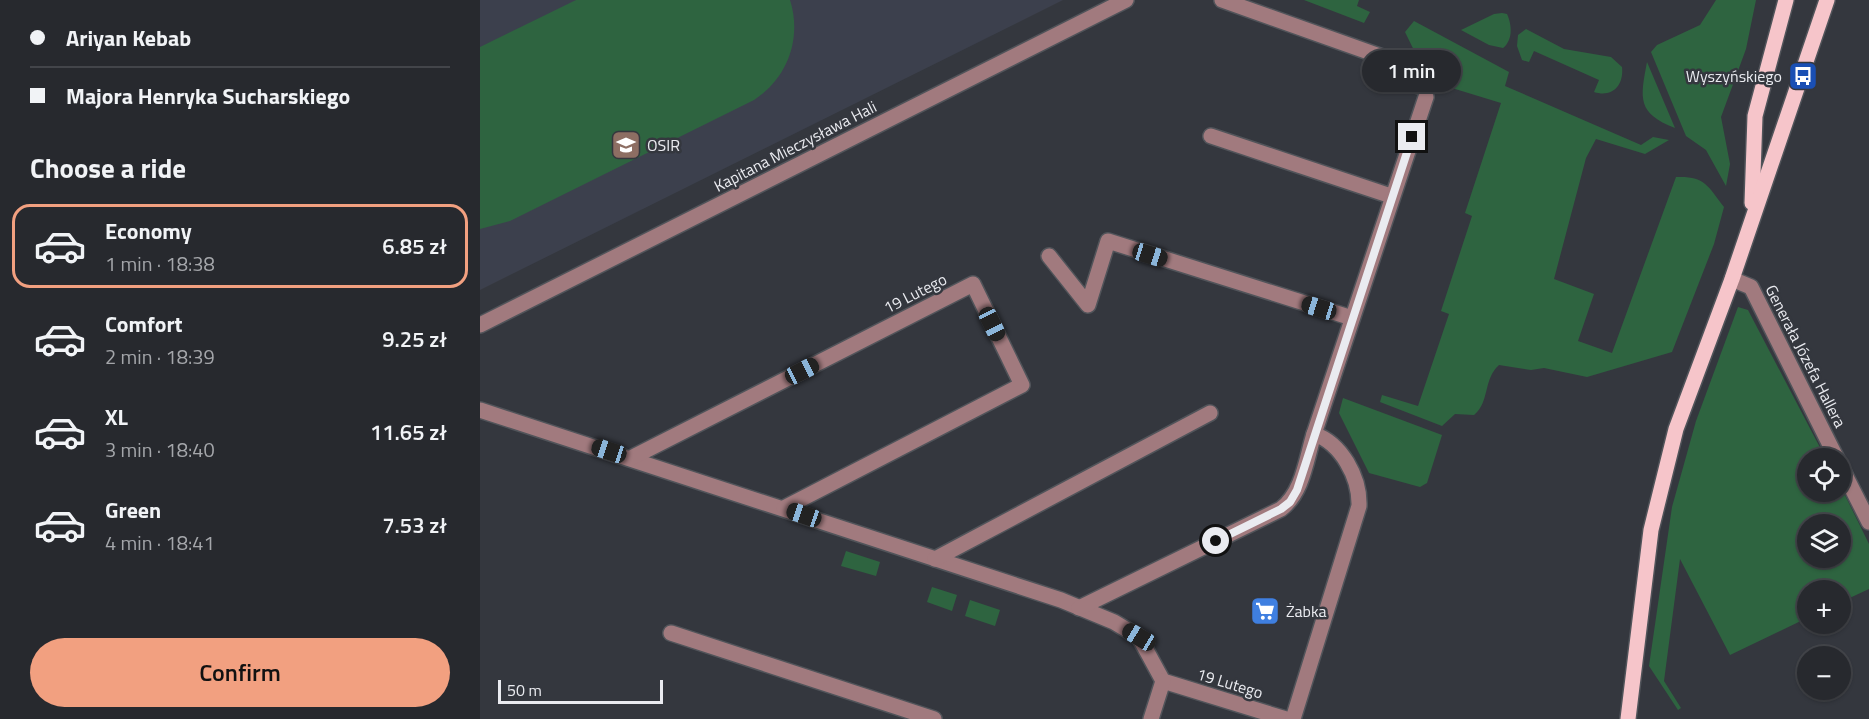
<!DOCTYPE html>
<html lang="en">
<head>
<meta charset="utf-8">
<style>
	:root { --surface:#27292e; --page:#33353a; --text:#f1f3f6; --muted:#a4a6aa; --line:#43454a; --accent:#f2a080 }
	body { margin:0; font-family:"Titillium Web",sans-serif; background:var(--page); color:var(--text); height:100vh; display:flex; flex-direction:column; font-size:22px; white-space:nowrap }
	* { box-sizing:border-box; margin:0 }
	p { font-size:20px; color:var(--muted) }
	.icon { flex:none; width:33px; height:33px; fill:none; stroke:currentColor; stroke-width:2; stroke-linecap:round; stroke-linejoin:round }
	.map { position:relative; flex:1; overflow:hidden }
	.drawer { display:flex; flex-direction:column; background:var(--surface); width:480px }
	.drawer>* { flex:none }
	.guide { display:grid; align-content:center; height:132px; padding:0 30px; background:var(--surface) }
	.tools { position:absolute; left:1317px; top:448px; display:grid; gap:12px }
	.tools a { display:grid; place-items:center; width:54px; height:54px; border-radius:50%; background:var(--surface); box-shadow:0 2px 4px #0004,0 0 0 2px var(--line); font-size:30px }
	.scale { position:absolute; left:18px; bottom:15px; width:165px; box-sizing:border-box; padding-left:6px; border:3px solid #eaebf0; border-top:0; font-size:16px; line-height:21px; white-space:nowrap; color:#eaebf0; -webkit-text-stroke:4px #34373e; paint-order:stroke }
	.end { position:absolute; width:27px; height:27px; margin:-14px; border:8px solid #eaebf0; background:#111; box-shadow:0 0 0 3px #111 }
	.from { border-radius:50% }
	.bubble { position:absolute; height:42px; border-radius:21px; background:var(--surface); box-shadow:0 2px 4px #0004,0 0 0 2px var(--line); font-size:20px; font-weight:600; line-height:42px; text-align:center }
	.car { position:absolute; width:18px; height:36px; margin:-18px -9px; border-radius:8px; box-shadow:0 0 4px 2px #0007; background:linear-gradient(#222 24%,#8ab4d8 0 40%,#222 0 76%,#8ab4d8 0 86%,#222 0) }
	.guide b { display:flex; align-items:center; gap:21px; height:57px; font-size:22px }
	.guide b+b { border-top:2px solid var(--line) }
	.guide i { width:15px; height:15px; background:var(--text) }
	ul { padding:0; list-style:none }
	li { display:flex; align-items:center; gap:18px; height:84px; margin:0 12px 9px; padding:0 18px; border:3px solid transparent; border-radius:18px }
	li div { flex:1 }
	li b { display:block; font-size:22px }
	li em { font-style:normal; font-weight:600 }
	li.on { border-color:var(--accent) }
	li>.icon { width:54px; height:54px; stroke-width:1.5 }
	h2 { padding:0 30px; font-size:27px; line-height:72px }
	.primary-button { display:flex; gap:12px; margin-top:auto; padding:12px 30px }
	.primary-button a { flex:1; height:69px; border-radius:36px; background:var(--accent); color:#111; font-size:24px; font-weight:600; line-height:69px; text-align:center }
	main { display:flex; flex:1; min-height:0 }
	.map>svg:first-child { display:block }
	.built { fill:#3c404d }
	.green { fill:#2e6440; fill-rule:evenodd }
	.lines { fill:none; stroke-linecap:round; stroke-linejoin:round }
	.minor-casing { stroke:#51545a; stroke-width:18 }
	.major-casing { stroke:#51545a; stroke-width:18 }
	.minor { stroke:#a17a7e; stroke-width:15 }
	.major { stroke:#f6c5ca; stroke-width:15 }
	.route { stroke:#eaebf0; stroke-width:8 }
	.labels { text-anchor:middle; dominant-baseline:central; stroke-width:5; stroke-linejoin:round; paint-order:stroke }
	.poi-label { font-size:16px; fill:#eaebf0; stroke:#34373e; text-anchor:start }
	.street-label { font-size:16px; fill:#eaebf0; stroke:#34373e }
</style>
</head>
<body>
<main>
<section class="drawer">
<div class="guide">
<b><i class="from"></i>Ariyan Kebab</b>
<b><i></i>Majora Henryka Sucharskiego</b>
</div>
<h2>Choose a ride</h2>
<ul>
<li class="on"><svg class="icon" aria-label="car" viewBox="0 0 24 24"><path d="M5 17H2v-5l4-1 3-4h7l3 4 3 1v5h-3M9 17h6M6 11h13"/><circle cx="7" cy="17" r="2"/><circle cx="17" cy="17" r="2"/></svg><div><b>Economy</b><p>1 min · 18:38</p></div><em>6.85 zł</em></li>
<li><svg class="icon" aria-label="car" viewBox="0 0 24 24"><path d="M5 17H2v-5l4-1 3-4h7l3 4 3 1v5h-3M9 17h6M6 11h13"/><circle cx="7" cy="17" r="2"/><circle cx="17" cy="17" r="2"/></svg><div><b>Comfort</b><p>2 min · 18:39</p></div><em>9.25 zł</em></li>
<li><svg class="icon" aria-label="car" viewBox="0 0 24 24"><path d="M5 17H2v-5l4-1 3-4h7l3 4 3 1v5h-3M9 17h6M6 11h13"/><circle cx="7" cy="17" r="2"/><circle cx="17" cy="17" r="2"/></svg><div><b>XL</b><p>3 min · 18:40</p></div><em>11.65 zł</em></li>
<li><svg class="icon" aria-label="car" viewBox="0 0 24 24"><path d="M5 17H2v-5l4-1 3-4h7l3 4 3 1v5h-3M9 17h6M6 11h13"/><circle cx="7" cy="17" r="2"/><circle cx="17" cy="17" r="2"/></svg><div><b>Green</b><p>4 min · 18:41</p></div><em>7.53 zł</em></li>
</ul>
<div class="primary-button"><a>Confirm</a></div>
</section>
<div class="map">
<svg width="1389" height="719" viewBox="0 0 1389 719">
	<rect width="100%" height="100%" fill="#34373e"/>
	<polygon class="built" points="0,0 583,0 0,290"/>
	<g class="green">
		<path d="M96,0H310C322,38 308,78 274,100L30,221L0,229V47Z"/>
		<polygon points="824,0 879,0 877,6 890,12 884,23"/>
		<polygon points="1236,0 1276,0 1266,49 1241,117 1250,164 1246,186 1226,150 1206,136 1171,52 1177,45 1220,25"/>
		<path d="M1022,13L1027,14C1032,25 1033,40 1023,48L1009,45L981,30L1014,14Z"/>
		<path d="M934,21L1029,72L1025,86L1161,145L1173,137L1189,140L1165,154L1116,139L1106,158L1074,279L1114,294L1098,341L1132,353L1196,177C1225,176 1227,185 1244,207L1234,244L1192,352L1107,377L1064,368L1051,370L1019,365C1003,379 1010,402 994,415L975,414L962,426L900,402L902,395L938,406L969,314L961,311L992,216L985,213L1021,103L949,81L925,32Z"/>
		<path d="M1046,29L1084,49L1131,57L1142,67C1144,85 1133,98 1114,92L1119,80L1054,51L1049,62L1042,60L1037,46L1038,35Z"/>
		<path d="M1167,62L1195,128C1157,113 1160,99 1167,62Z"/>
		<path d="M1258,307L1268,310L1346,459H1328V492H1360L1361,487L1389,544V589L1361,602L1360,591H1328L1327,618L1250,655L1200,559L1184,681L1201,708L1198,710L1169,666L1192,507L1216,421ZM1328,525H1360V558H1328Z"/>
		<polygon points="863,398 962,435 947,483 940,487 889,473 859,413"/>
		<polygon points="366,551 400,562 396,576 361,566"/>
		<polygon points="452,587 477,595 472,611 447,602"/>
		<polygon points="490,600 520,610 515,626 485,616"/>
	</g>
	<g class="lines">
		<g class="minor-casing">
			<g id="minor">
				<polyline points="742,0 925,65 939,86"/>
				<polyline points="731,136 911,196"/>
				<polyline points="569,256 608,305 628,241 872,318"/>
				<polyline points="1252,279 1271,287 1357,459"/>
				<polyline points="0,325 646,0"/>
				<polyline points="0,410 581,600 634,622 659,637 683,681 806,719"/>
				<polyline points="151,458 493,284 542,385 304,508"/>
				<polyline points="1360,465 1389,522"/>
				<polyline points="455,559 730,413"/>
				<path d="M599,608L801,509C823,492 826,460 834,434"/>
				<polyline points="191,633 454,719"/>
				<polyline points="671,719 683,681"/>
				<path d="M813,719L879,506C880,477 861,443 834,434L946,97"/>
			</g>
		</g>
		<g class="major-casing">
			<g id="major">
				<polyline points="1272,203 1275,116 1306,0"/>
				<polyline points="1148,719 1171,530 1196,429 1252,279 1347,0"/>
			</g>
		</g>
		<use href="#minor" class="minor"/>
		<use href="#major" class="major"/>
	</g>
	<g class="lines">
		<polyline class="route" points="736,541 801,509 810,502 817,490 932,137"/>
	</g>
	<defs>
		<g id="bus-square" transform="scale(1.5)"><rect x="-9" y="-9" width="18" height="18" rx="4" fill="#1a4fb4" stroke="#34373e"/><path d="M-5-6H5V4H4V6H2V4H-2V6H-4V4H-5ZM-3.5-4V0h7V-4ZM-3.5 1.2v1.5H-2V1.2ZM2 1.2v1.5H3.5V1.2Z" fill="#fff"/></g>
		<g id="school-square" transform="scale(1.5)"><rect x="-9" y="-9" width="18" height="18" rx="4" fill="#8d6e63" stroke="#34373e"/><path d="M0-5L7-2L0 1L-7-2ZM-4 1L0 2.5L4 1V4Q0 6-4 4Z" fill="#fff"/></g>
		<g id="supermarket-square" transform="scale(1.5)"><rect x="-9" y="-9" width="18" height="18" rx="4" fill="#3f7fe0" stroke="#34373e"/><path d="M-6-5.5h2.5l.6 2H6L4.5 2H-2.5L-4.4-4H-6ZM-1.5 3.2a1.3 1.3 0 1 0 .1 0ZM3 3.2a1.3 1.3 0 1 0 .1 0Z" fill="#fff"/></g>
	</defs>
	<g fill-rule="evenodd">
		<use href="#bus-square" x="1323" y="76"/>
		<use href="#school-square" x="146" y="145"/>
		<use href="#supermarket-square" x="785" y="611"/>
	</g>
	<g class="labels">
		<g class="poi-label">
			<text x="1302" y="76" text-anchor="end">Wyszyńskiego</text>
			<text x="167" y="145">OSIR</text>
			<text x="806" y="611">Żabka</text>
		</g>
		<g class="street-label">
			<text transform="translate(315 146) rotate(-27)">Kapitana Mieczysława Hali</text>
			<text transform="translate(435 293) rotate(-27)">19 Lutego</text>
			<text transform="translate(1326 356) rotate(63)">Generała Józefa Hallera</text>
			<text transform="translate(750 683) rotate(17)">19 Lutego</text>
		</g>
	</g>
</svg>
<div class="tools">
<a><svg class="icon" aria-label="locate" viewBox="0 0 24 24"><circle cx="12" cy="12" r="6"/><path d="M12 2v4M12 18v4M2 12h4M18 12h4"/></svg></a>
<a><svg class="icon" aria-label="layers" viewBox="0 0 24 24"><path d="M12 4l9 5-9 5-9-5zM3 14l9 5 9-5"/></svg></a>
<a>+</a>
<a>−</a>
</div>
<div class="scale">50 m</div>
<i class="end from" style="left:736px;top:541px"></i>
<i class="end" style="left:932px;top:137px"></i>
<div class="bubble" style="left:882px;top:50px;width:99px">1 min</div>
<i class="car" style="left:670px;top:255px;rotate:107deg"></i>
<i class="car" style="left:839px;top:308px;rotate:287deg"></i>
<i class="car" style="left:512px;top:324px;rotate:154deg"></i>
<i class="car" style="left:322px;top:371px;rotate:63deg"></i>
<i class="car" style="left:129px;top:451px;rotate:288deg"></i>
<i class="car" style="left:324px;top:515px;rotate:289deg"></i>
<i class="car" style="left:659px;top:637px;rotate:301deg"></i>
</div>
</main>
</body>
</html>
